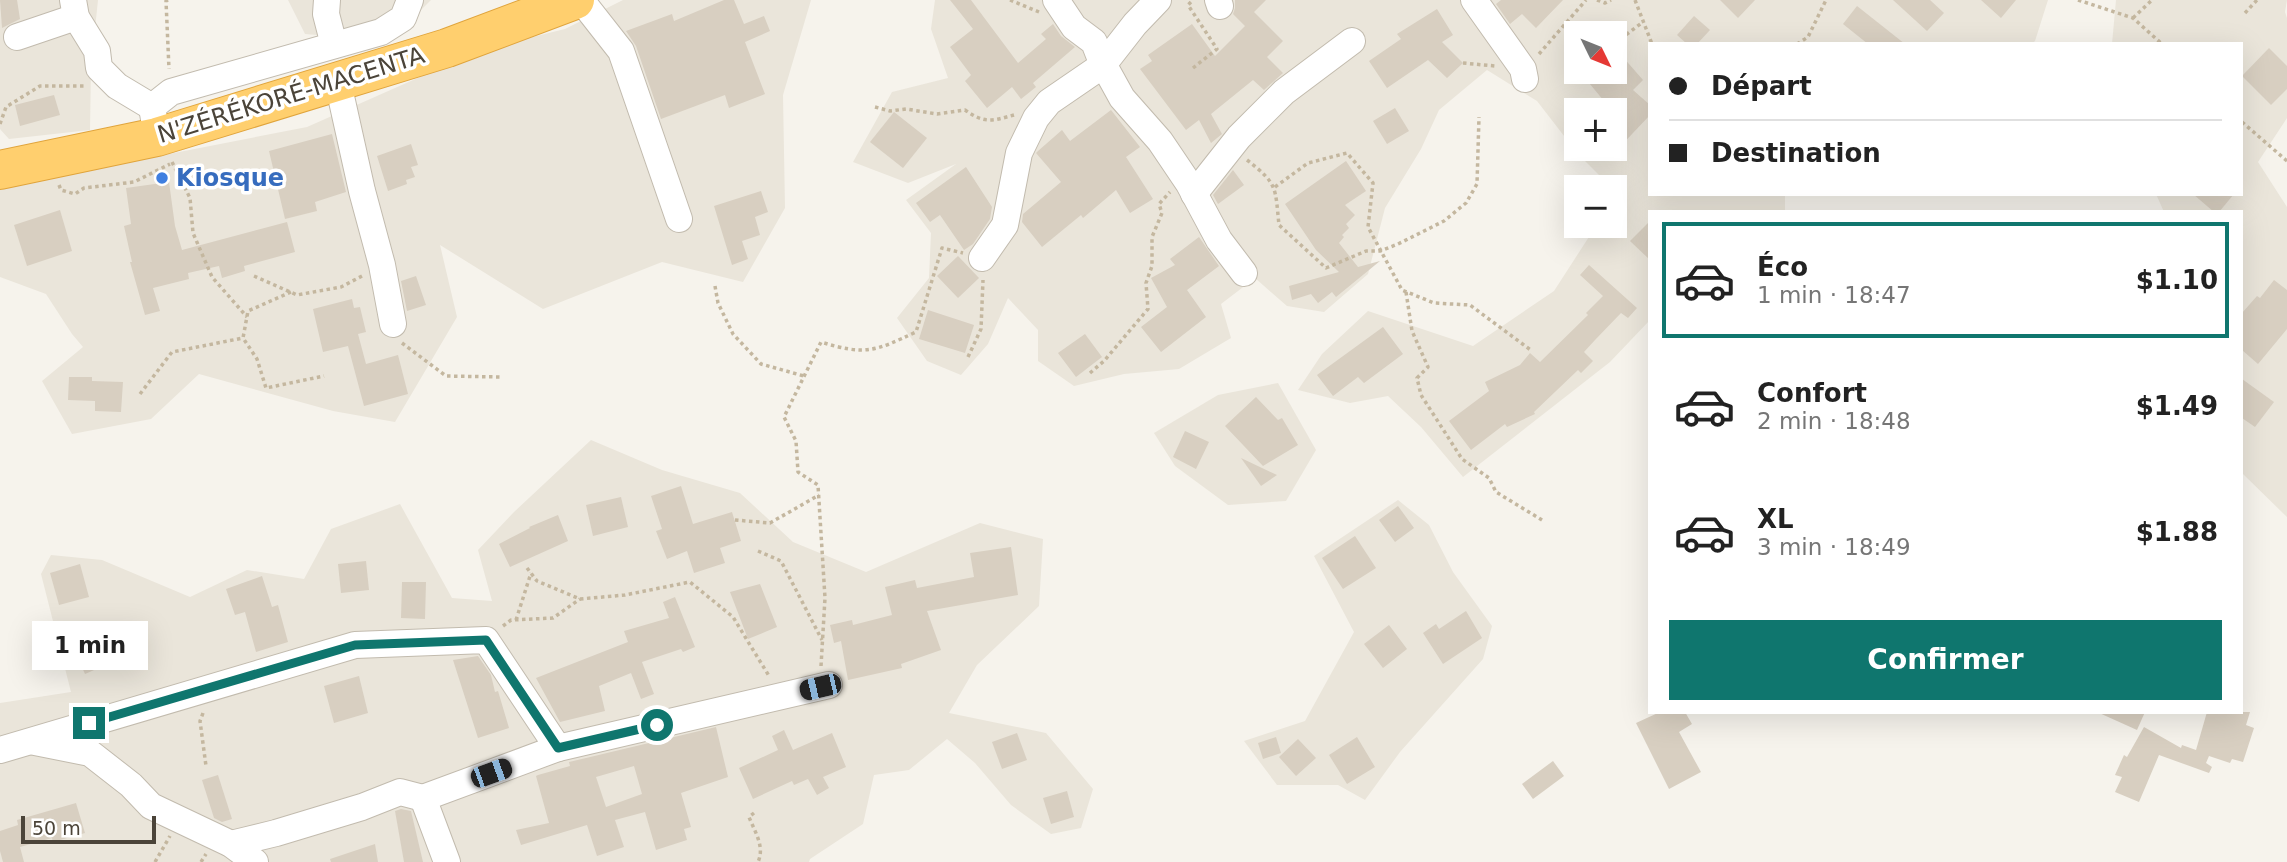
<!DOCTYPE html>
<html lang="fr">
<head>
<meta charset="utf-8">
<style>
	:root { --surface:#fff; --page:#f2f2f2; --text:#222; --muted:#767676; --line:#e0e0e0; --accent:#0f766e }
	body { margin:0; font-family:"DejaVu Sans",sans-serif; background:var(--page); color:var(--text); height:100vh; display:flex; flex-direction:column; font-size:26px; white-space:nowrap }
	* { box-sizing:border-box; margin:0 }
	p { font-size:23px; color:var(--muted) }
	.icon { flex:none; width:38px; height:38px; fill:none; stroke:currentColor; stroke-width:2; stroke-linecap:round; stroke-linejoin:round }
	.map { position:relative; flex:1; overflow:hidden }
	.side { position:absolute; left:1648px; top:210px; width:595px; height:504px; display:flex; flex-direction:column; background:var(--surface); border-radius:0px; box-shadow:0 7px 28px #0002 }
	.side>* { flex:none }
	.top-card { position:absolute; left:1648px; top:42px; width:595px; height:154px; border-radius:0px; box-shadow:0 7px 28px #0002; display:grid; align-content:center; height:154px; padding:0 21px; background:var(--surface) }
	.needle { width:46px; rotate:133deg }
	.buttons { position:absolute; left:1564px; top:21px; display:grid; gap:14px }
	.buttons a { display:grid; place-items:center; width:63px; height:63px; border-radius:0px; background:var(--surface); box-shadow:0 7px 28px #0002; font-size:35px }
	.scale { position:absolute; left:21px; bottom:18px; width:135px; box-sizing:border-box; padding-left:7px; border:4px solid #4b4439; border-top:0; font-size:19px; line-height:24px; white-space:nowrap; color:#4b4439; -webkit-text-stroke:5px #fff; paint-order:stroke }
	.end { position:absolute; width:32px; height:32px; margin:-16px; border:9px solid #0f766e; background:#fff; box-shadow:0 0 0 4px #fff }
	.from { border-radius:50% }
	.bubble { position:absolute; height:49px; border-radius:0px; background:var(--surface); box-shadow:0 7px 28px #0002; font-size:23px; font-weight:700; line-height:49px; text-align:center }
	.car { position:absolute; width:21px; height:42px; margin:-21px -10px; border-radius:9px; box-shadow:0 0 5px 2px #0007; background:linear-gradient(#222 24%,#8ab4d8 0 40%,#222 0 76%,#8ab4d8 0 86%,#222 0) }
	.top-card b { display:flex; align-items:center; gap:24px; height:66px; font-size:26px }
	.top-card b+b { border-top:2px solid var(--line) }
	.top-card i { width:18px; height:18px; background:var(--text) }
	ul { padding:12px 0 0; list-style:none }
	li { display:flex; align-items:center; gap:21px; height:116px; margin:0 14px 10px; padding:0 7px; border:4px solid transparent; border-radius:0px }
	li div { flex:1 }
	li b { display:block; font-size:26px }
	li em { font-style:normal; font-weight:700 }
	li.selected { border-color:var(--accent) }
	li>.icon { width:63px; height:63px; stroke-width:1.5 }
	.primary-button { display:flex; gap:14px; margin-top:auto; padding:14px 21px }
	.primary-button a { flex:1; height:80px; border-radius:0px; background:var(--accent); color:#fff; font-size:28px; font-weight:700; line-height:80px; text-align:center }
	.map>svg:first-child { display:block }
	.residential { fill:#eae5da; fill-rule:evenodd }
	.building { fill:#d8cfc1; fill-rule:evenodd }
	.lines { fill:none; stroke-linecap:round; stroke-linejoin:round }
	.minor-casing { stroke:#c2bbae; stroke-width:28 }
	.highway-casing { stroke:#e0a43c; stroke-width:40 }
	.path { stroke:#c4b79f; stroke-width:3.5; stroke-dasharray:3.5 3.5; stroke-linecap:butt }
	.minor { stroke:#fff; stroke-width:26 }
	.highway { stroke:#ffcf6e; stroke-width:38 }
	.route { stroke:#0f766e; stroke-width:9 }
	.shop-dot { fill:#3f7fe0; stroke:#fff; stroke-width:2.5 }
	.labels { text-anchor:middle; dominant-baseline:central; stroke-width:7; stroke-linejoin:round; paint-order:stroke }
	.street-label { font-size:24px; fill:#4b4439; stroke:#fff }
	.shop-label { font-size:24px; font-weight:bold; fill:#366cbe; stroke:#fff; text-anchor:start }
</style>
</head>
<body>
<div class="map">
<svg width="2287" height="862" viewBox="0 0 2287 862">
	<rect width="100%" height="100%" fill="#f6f3ec"/>
	<g class="residential">
		<polygon points="0,0 98,0 91,67 90,130 9,139 0,129"/>
		<polygon points="288,0 431,0 390,41 305,34"/>
		<polygon points="623,0 811,0 783,95 785,208 743,282 662,262 543,309 440,245 457,317 395,422 333,411 199,374 151,419 72,434 42,381 83,347 72,334 46,294 0,277 0,187 307,127 483,49 565,29"/>
		<path d="M935,0H2048L2035,41L2031,44H1650V194H1785V212H1650V320L1610,362L1463,477L1421,427L1388,396L1350,403L1298,390L1322,354L1368,311L1473,346L1554,291L1596,226H1615V187H1611L1578,154L1537,101L1487,70L1439,110L1421,149L1385,208L1368,274L1324,312L1287,306L1255,278L1221,304L1231,338L1179,369L1124,374L1074,386L1038,361V330L1008,298L988,344L961,375L927,361L897,318L929,278L931,233L906,200L956,164L908,183L853,162L892,92L948,78L931,29ZM1577,33H1615V72H1577ZM1577,110H1615V149H1577Z"/>
		<polygon points="2116,0 2287,0 2285,12 2287,18 2287,118 2258,162 2287,207 2287,517 2242,473 2242,212 2164,212 2156,194 2242,194 2242,44 2112,44"/>
		<polygon points="1278,383 1316,450 1286,501 1228,505 1175,466 1154,433 1218,395"/>
		<polygon points="591,440 662,470 740,493 793,542 866,572 980,523 1043,539 1039,606 977,665 949,713 1046,733 1093,789 1081,828 1051,834 1011,805 975,763 947,739 909,770 874,775 863,824 810,859 809,862 0,862 0,703 71,692 41,574 51,555 102,560 190,597 247,570 304,579 331,529 400,504 452,598 492,601 478,550 514,512"/>
		<polygon points="1398,500 1429,525 1453,572 1492,626 1483,659 1400,752 1365,800 1338,785 1277,785 1244,741 1305,721 1354,632 1314,556"/>
	</g>
	<g class="building">
		<polygon points="0,0 17,0 20,19 2,28"/>
		<polygon points="724,0 734,0 744,24 764,16 770,31 745,42 765,94 729,108 725,95 661,119 636,46 626,31 672,14 674,21"/>
		<polygon points="950,0 971,0 1018,63 1046,39 1041,34 1053,24 1061,36 1075,47 1033,83 1036,87 1021,99 1012,87 987,108 965,81 971,75 950,47 973,29"/>
		<polygon points="1235,0 1266,0 1254,12 1283,41 1267,57 1283,73 1264,90 1253,80 1211,114 1222,134 1211,143 1199,120 1186,130 1140,69 1152,61 1148,55 1192,24 1215,56 1245,26 1233,14 1235,8"/>
		<polygon points="1501,0 1563,0 1536,28 1522,14 1510,24 1496,4"/>
		<polygon points="1720,0 1755,0 1738,18"/>
		<polygon points="1893,0 1930,0 1944,13 1927,31"/>
		<polygon points="1981,0 2016,0 2001,18"/>
		<polygon points="1857,6 1905,44 1868,44 1843,24"/>
		<polygon points="1437,9 1453,35 1442,42 1463,63 1447,78 1428,60 1387,88 1369,61 1401,39 1397,34"/>
		<polygon points="1694,16 1710,30 1697,44 1687,44 1677,35"/>
		<polygon points="1615,48 1643,80 1633,90 1650,105 1650,115 1615,152 1615,110 1609,110 1602,103 1604,101 1580,72 1615,72"/>
		<polygon points="2269,48 2287,66 2287,89 2271,105 2242,76"/>
		<polygon points="54,95 60,115 20,126 15,105"/>
		<polygon points="1395,108 1409,131 1387,144 1373,121"/>
		<polygon points="1111,110 1140,147 1126,157 1153,199 1130,213 1116,190 1083,218 1081,215 1042,247 1022,222 1023,214 1061,182 1036,153 1038,151 1062,130 1070,141"/>
		<polygon points="894,112 927,138 903,168 870,142"/>
		<polygon points="332,134 346,192 315,202 317,211 285,219 269,151"/>
		<polygon points="411,144 418,165 411,167 415,177 406,180 407,184 388,191 377,156"/>
		<polygon points="1346,161 1366,191 1345,205 1355,215 1346,224 1349,228 1342,235 1344,237 1339,243 1358,267 1380,261 1336,297 1332,292 1318,303 1311,294 1292,300 1289,286 1339,272 1316,250 1285,204"/>
		<polygon points="966,167 992,207 990,219 973,244 964,250 940,215 930,222 916,203"/>
		<polygon points="1233,170 1244,185 1218,204 1213,195"/>
		<polygon points="169,182 175,226 182,250 287,222 295,252 244,266 245,271 222,278 219,266 188,273 189,279 153,288 160,311 145,315 130,262 132,262 124,226 131,224 126,188"/>
		<polygon points="761,191 768,212 755,217 760,235 742,241 748,259 732,265 714,206"/>
		<polygon points="2193,194 2234,194 2219,212 2214,212"/>
		<polygon points="60,210 72,251 27,266 14,225"/>
		<polygon points="1650,221 1650,260 1630,241"/>
		<polygon points="1199,237 1219,266 1187,290 1206,317 1161,352 1141,327 1167,307 1151,278 1175,265 1170,259"/>
		<polygon points="958,256 979,278 958,298 937,276"/>
		<polygon points="1589,265 1637,308 1628,318 1621,313 1595,340 1584,352 1593,361 1581,373 1578,370 1534,412 1535,414 1507,427 1505,424 1471,450 1449,421 1489,391 1485,382 1520,365 1530,353 1540,362 1588,315 1586,313 1603,296 1580,275"/>
		<polygon points="416,276 426,305 407,311 401,281"/>
		<polygon points="2274,280 2287,290 2287,329 2258,364 2242,350 2242,313 2257,296 2260,298"/>
		<polygon points="352,299 354,308 360,307 366,332 358,334 366,364 398,355 408,394 364,406 348,346 323,352 313,309"/>
		<polygon points="928,310 974,325 965,353 919,339"/>
		<polygon points="1383,327 1403,354 1364,383 1358,377 1333,396 1317,375"/>
		<polygon points="1085,334 1102,357 1076,377 1058,353"/>
		<polygon points="69,377 92,377 92,381 123,382 121,412 95,411 95,401 68,400"/>
		<polygon points="2242,379 2274,402 2255,427 2242,418"/>
		<polygon points="1256,397 1278,420 1282,418 1298,445 1263,466 1225,426"/>
		<polygon points="1185,431 1209,442 1196,469 1173,457"/>
		<polygon points="1241,458 1277,475 1261,486"/>
		<polygon points="681,486 693,524 732,512 741,541 720,548 725,563 694,573 687,551 667,559 656,531 662,529 651,496"/>
		<polygon points="621,497 628,527 593,536 586,505"/>
		<polygon points="1398,506 1414,528 1395,542 1379,520"/>
		<polygon points="558,515 568,541 510,567 499,544 530,528 529,527"/>
		<polygon points="1355,536 1376,568 1343,589 1322,558"/>
		<polygon points="1011,547 1018,595 927,611 941,650 901,664 902,668 848,680 841,641 834,643 830,625 852,620 853,625 892,615 885,587 915,580 917,588 974,577 970,553"/>
		<polygon points="366,561 369,590 341,593 338,564"/>
		<polygon points="80,564 89,597 59,605 50,573"/>
		<polygon points="262,576 272,607 278,605 288,642 256,652 245,612 235,615 226,589"/>
		<polygon points="402,582 426,582 425,619 401,618"/>
		<polygon points="760,584 777,627 748,639 730,592"/>
		<polygon points="675,597 695,647 683,652 681,649 642,662 654,694 641,699 631,673 599,686 605,711 560,722 536,678 628,642 624,631 669,618 663,602"/>
		<polygon points="1466,611 1482,638 1443,664 1423,633 1436,624 1439,629"/>
		<polygon points="122,621 133,651 131,654 85,674 71,643"/>
		<polygon points="1389,625 1407,649 1383,668 1364,644"/>
		<polygon points="478,656 491,675 495,692 498,691 509,728 478,738 453,660"/>
		<polygon points="359,676 368,713 334,723 324,686"/>
		<polygon points="1660,712 1685,712 1692,724 1679,732 1701,772 1669,789 1636,723"/>
		<polygon points="2097,712 2145,712 2137,730"/>
		<polygon points="2207,712 2250,712 2246,725 2254,728 2243,762 2232,759 2230,763 2209,756 2206,763 2212,767 2209,773 2159,755 2139,802 2115,792 2122,777 2115,775 2124,755 2127,757 2144,727 2181,748 2182,745 2196,750"/>
		<path d="M716,727L728,777L681,793L691,827L684,829L687,840L656,850L645,812L615,820L624,847L597,856L587,825L521,845L516,830L549,823L536,776L538,775L570,766L569,762L586,758ZM634,766L642,794L606,807L596,777Z"/>
		<polygon points="784,730 793,750 832,733 846,767 823,777 829,788 817,795 808,779 794,785 792,781 753,799 739,768 778,750 772,736"/>
		<polygon points="1017,733 1027,760 1002,769 992,742"/>
		<polygon points="1276,737 1281,753 1263,759 1258,743"/>
		<polygon points="1357,737 1375,767 1347,784 1329,755"/>
		<polygon points="1298,739 1316,758 1296,776 1279,757"/>
		<polygon points="1553,761 1564,776 1533,799 1522,784"/>
		<polygon points="218,775 232,819 222,822 214,818 202,780"/>
		<polygon points="1067,791 1074,817 1051,824 1043,798"/>
		<polygon points="76,803 85,833 53,842 52,838 20,847 24,862 3,862 0,851 0,831 18,825 17,820"/>
		<polygon points="401,809 411,811 423,862 404,862 395,811"/>
		<polygon points="375,844 378,862 331,862 330,859"/>
	</g>
	<g class="lines">
		<g class="minor-casing">
			<g id="minor">
				<polyline points="73,0 76,17 97,51 99,68 117,86 152,107"/>
				<polyline points="327,0 326,14 334,45"/>
				<polyline points="581,0 621,51 679,219"/>
				<polyline points="1056,0 1074,27 1094,42 1101,60 1122,98 1160,141 1189,184 1219,240 1244,273"/>
				<polyline points="1218,0 1220,6"/>
				<polyline points="1474,0 1523,69 1525,79"/>
				<polyline points="17,37 76,17"/>
				<polyline points="338,83 362,191 382,265 393,324"/>
				<polyline points="157,137 152,107 171,92 381,32 403,18 410,0"/>
				<polyline points="1194,194 1239,137 1284,92 1352,41"/>
				<polyline points="982,258 1005,225 1019,153 1036,118 1049,102 1103,65 1135,24 1158,0"/>
				<polyline points="35,742 90,753 131,785 151,806 231,844 255,862"/>
				<polyline points="558,748 829,685"/>
				<polyline points="0,750 355,645 486,640 558,748 423,798 447,862"/>
				<polyline points="231,844 276,833 362,807 400,792 423,798"/>
			</g>
		</g>
		<g class="highway-casing">
			<polyline id="highway" points="0,170 157,137 447,48 575,0"/>
		</g>
		<g class="path">
			<polyline points="168,0 166,1 169,69"/>
			<polyline points="1010,0 1039,12"/>
			<polyline points="1597,0 1605,3 1611,0"/>
			<polyline points="1635,0 1652,44"/>
			<polyline points="2078,0 2133,18 2162,44"/>
			<polyline points="2245,13 2257,0"/>
			<polyline points="2133,18 2152,0"/>
			<polyline points="1615,43 1643,22"/>
			<polyline points="1797,44 1808,37 1826,0"/>
			<polyline points="1539,54 1586,0"/>
			<polyline points="1463,63 1495,66"/>
			<polyline points="1193,68 1217,49 1188,5 1193,0"/>
			<path d="M875,107L890,111L906,109L937,114L965,110C985,124 992,121 1014,115"/>
			<polyline points="2242,122 2287,161"/>
			<polyline points="0,124 6,107 40,86 87,86"/>
			<path d="M1247,160C1278,184 1275,187 1279,225L1326,268L1366,251H1380L1398,244L1444,221L1466,203L1477,184L1479,117"/>
			<polyline points="172,162 190,198 193,233 212,277 247,317"/>
			<polyline points="59,185 61,190 75,194 84,188 134,182 170,164"/>
			<polyline points="1275,187 1308,163 1347,153 1373,183 1368,227 1402,290 1434,303 1470,305 1532,351"/>
			<polyline points="254,276 297,295 341,287 362,276"/>
			<polyline points="715,286 718,303 733,334 761,364 804,376"/>
			<polyline points="291,292 248,311 243,338 257,359 266,388 324,376"/>
			<polyline points="1406,292 1412,331 1428,367 1417,378 1421,395 1462,459 1489,478 1496,492 1542,520"/>
			<polyline points="402,343 446,376 501,377"/>
			<polyline points="968,357 981,329 983,280"/>
			<polyline points="1090,373 1104,361 1148,309 1146,283 1152,266 1152,237 1162,213 1159,204 1170,192"/>
			<polyline points="140,394 172,352 243,338"/>
			<polyline points="735,520 770,523 819,495"/>
			<polyline points="758,551 781,561 822,640"/>
			<polyline points="527,568 537,581 580,599 625,595 690,582 733,617 769,676"/>
			<polyline points="516,620 531,573"/>
			<polyline points="503,626 511,620 553,618 580,599"/>
			<path d="M821,666L825,598L818,485L798,472L796,441L784,417L821,342C866,356 875,351 916,332L942,248L963,253"/>
			<polyline points="203,713 200,721 206,766"/>
			<path d="M754,813L749,817C755,832 765,847 758,862"/>
			<polyline points="155,862 170,836"/>
			<polyline points="201,862 206,854"/>
		</g>
		<use href="#minor" class="minor"/>
		<use href="#highway" class="highway"/>
	</g>
	<g class="lines">
		<polyline class="route" points="89,723 355,645 486,640 558,748 657,725"/>
	</g>
	<circle class="shop-dot" cx="162" cy="178" r="7"/>
	<g class="labels">
		<g class="street-label">
			<text transform="translate(291 95) rotate(-17)">N'ZÉRÉKORÉ-MACENTA</text>
		</g>
		<g class="shop-label">
			<text x="176" y="178">Kiosque</text>
		</g>
	</g>
</svg>
<div class="buttons">
<a><svg class="needle" viewBox="-14 -14 28 28"><path d="M0-13l5 13h-10z" fill="#e53935"/><path d="M0 13l5-13h-10z" fill="#767676"/></svg></a>
<a>+</a>
<a>−</a>
</div>
<div class="scale">50 m</div>
<i class="end from" style="left:657px;top:725px"></i>
<i class="end" style="left:89px;top:723px"></i>
<div class="bubble" style="left:32px;top:621px;width:116px">1 min</div>
<i class="car" style="left:820px;top:687px;rotate:257deg"></i>
<i class="car" style="left:491px;top:773px;rotate:70deg"></i>
<div class="top-card">
<b><i class="from"></i>Départ</b>
<b><i></i>Destination</b>
</div>
<section class="side">
<ul>
<li class="selected"><svg class="icon" aria-label="car" viewBox="0 0 24 24"><path d="M5 17H2v-5l4-1 3-4h7l3 4 3 1v5h-3M9 17h6M6 11h13"/><circle cx="7" cy="17" r="2"/><circle cx="17" cy="17" r="2"/></svg><div><b>Éco</b><p>1 min · 18:47</p></div><em>$1.10</em></li>
<li><svg class="icon" aria-label="car" viewBox="0 0 24 24"><path d="M5 17H2v-5l4-1 3-4h7l3 4 3 1v5h-3M9 17h6M6 11h13"/><circle cx="7" cy="17" r="2"/><circle cx="17" cy="17" r="2"/></svg><div><b>Confort</b><p>2 min · 18:48</p></div><em>$1.49</em></li>
<li><svg class="icon" aria-label="car" viewBox="0 0 24 24"><path d="M5 17H2v-5l4-1 3-4h7l3 4 3 1v5h-3M9 17h6M6 11h13"/><circle cx="7" cy="17" r="2"/><circle cx="17" cy="17" r="2"/></svg><div><b>XL</b><p>3 min · 18:49</p></div><em>$1.88</em></li>
</ul>
<div class="primary-button"><a>Confirmer</a></div>
</section>
</div>
</body>
</html>
